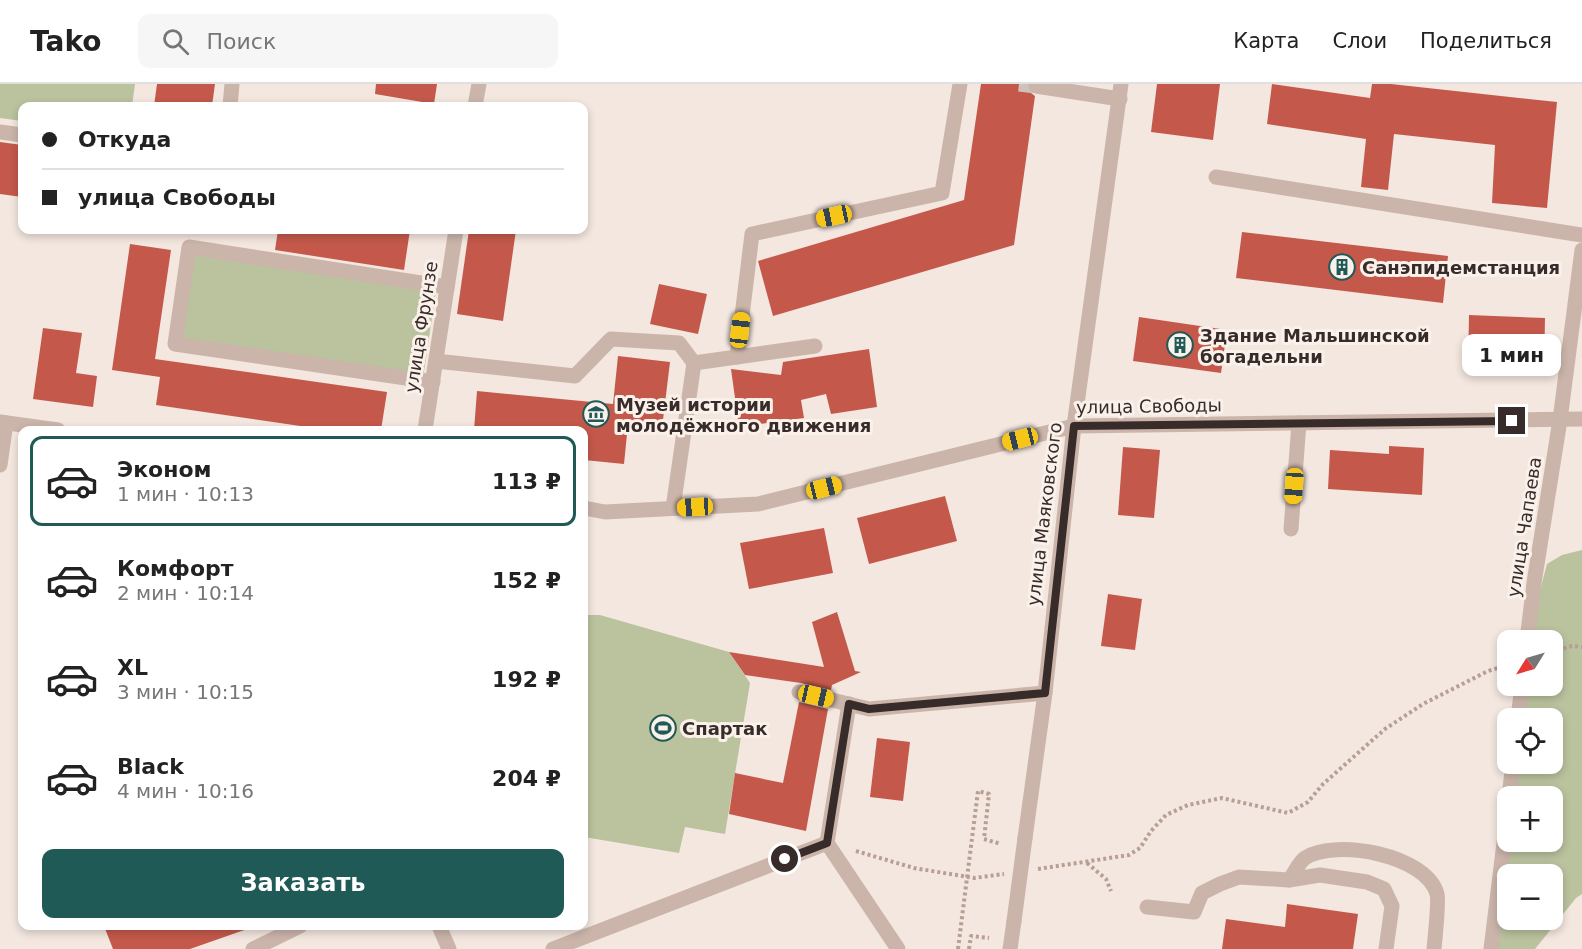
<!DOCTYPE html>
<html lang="ru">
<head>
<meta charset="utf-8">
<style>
	:root { --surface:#fff; --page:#f6f6f6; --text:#222; --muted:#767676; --line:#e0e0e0; --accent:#1f5a56 }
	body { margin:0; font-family:"DejaVu Sans",sans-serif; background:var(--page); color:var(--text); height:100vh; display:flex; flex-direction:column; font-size:22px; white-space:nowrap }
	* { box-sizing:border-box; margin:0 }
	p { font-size:20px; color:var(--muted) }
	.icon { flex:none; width:33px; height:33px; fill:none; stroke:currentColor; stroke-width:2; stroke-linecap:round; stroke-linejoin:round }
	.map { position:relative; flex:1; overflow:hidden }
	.details { position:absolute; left:18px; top:342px; width:570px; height:504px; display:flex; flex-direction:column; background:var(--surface); border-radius:12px; box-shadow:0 3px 9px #0003 }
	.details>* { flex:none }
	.top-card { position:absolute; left:18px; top:18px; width:570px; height:132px; border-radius:12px; box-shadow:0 3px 9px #0003; display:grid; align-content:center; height:132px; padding:0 24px; background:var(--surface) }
	.needle { width:39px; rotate:233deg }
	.tools { position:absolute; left:1497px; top:546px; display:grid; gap:12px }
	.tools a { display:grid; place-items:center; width:66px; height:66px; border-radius:12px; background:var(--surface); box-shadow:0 3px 9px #0003; font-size:30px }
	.end { position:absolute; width:27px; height:27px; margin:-14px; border:8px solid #382c2a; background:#fff; box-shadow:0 0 0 3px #fff }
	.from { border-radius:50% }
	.bubble { position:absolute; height:42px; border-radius:12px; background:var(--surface); box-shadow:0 3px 9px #0003; font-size:20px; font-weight:700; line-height:42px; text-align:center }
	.car { position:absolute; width:18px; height:36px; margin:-18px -9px; border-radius:8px; box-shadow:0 0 4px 2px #0007; background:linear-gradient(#f5c518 24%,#345 0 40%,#f5c518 0 76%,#345 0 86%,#f5c518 0) }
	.top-card b { display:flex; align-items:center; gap:21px; height:57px; font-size:22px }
	.top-card b+b { border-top:2px solid var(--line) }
	.top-card i { width:15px; height:15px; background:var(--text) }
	ul { padding:10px 0 0; list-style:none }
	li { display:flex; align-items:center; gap:18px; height:90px; margin:0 12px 9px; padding:0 12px; border:3px solid transparent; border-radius:12px }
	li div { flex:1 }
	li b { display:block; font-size:22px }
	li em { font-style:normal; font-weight:700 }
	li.on { border-color:var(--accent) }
	li>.icon { width:54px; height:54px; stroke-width:1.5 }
	.action { display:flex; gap:12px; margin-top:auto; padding:12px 24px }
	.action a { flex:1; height:69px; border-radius:12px; background:var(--accent); color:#fff; font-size:24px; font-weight:700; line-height:69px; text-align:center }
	header { display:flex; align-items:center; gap:36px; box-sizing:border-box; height:84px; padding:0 30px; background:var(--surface); border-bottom:2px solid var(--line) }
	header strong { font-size:28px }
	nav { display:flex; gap:33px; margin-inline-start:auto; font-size:21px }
	.search { width:420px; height:54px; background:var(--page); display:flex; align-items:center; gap:15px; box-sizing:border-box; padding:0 21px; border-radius:12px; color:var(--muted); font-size:22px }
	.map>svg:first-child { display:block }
	.green { fill:#bac29e; fill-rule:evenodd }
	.building { fill:#c4594b }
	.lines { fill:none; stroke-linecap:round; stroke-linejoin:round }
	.minor-tunnel { stroke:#cec2bb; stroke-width:15; stroke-dasharray:15 8; stroke-linecap:butt }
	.path { stroke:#b79f94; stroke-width:4; stroke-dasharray:3 3; stroke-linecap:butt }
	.minor { stroke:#cbb5aa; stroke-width:15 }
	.minor-bridge { stroke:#cbb5aa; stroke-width:15 }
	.route { stroke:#382c2a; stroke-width:8 }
	.labels { text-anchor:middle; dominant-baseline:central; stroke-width:6; stroke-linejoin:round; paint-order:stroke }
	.poi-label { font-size:18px; font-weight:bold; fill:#382c2a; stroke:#faf1eb; text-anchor:start }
	.street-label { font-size:18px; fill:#382c2a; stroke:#faf1eb }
</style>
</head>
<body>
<header>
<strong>Tako</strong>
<div class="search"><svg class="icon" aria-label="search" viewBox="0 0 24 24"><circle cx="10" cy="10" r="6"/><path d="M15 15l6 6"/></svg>Поиск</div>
<nav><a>Карта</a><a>Слои</a><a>Поделиться</a></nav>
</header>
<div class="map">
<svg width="1582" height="865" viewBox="0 0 1582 865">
	<rect width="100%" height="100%" fill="#f3e7df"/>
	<g class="green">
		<polygon points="0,0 135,0 132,22 22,22 22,37 0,34"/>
		<polygon points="192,170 436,207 423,294 179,257"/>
		<path d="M1582,466V810L1576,814L1535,865H1497L1511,758H1552V712H1516L1520,680H1552V634H1525L1529,602H1552V556H1534L1539,510L1547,480L1562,471ZM1508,790H1552V836H1508Z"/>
		<polygon points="584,531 600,531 729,568 750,599 725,750 685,743 679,769 584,753"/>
	</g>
	<g class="building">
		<polygon points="157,0 215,0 212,22 154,22"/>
		<polygon points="376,0 437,0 434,20 375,10"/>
		<polygon points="981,0 1027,0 1027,6 1035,12 1014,161 773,232 758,177 964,116"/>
		<polygon points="1157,0 1220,0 1213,56 1151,48"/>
		<polygon points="1272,0 1370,14 1372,0 1391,0 1557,18 1547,124 1492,119 1495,61 1394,50 1388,106 1361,103 1366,55 1267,40"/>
		<polygon points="0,58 22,61 22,113 0,110"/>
		<polygon points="278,146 410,146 404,186 275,166"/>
		<polygon points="469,146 516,146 503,237 457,230"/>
		<polygon points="1242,148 1448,172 1443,219 1236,194"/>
		<polygon points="130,160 171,166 155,275 387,308 381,346 328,346 156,321 160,293 112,286"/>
		<polygon points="659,200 707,210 698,250 650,240"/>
		<polygon points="1469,231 1545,234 1544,286 1468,283"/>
		<polygon points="1139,233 1227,246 1221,289 1133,277"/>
		<polygon points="43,244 82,249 76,289 97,292 93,323 33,315"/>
		<polygon points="869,265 877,323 831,330 826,310 801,316 804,334 739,343 731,285 781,291 783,278"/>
		<polygon points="618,272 670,278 662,344 628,340 624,380 584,376 584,346 474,346 477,307 613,320"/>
		<polygon points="1389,362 1424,364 1422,411 1328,405 1330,366 1389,370"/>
		<polygon points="1123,363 1160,366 1154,434 1118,431"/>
		<polygon points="945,412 957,457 869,480 857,434"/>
		<polygon points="824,444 833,489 749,505 740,459"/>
		<polygon points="1108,510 1142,515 1135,566 1101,562"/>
		<polygon points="837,528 855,587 861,588 832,601 831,606 801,599 745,591 729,568 824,583 812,538"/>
		<polygon points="799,618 828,625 806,747 729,730 735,689 783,699"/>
		<polygon points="877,654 910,658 903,717 870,713"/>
		<polygon points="1287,820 1358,830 1353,865 1222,865 1226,835 1285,843"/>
		<polygon points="104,842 249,842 250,844 190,865 113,865"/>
	</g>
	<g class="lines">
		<polyline class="minor-tunnel" points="1019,0 1036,2"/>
		<g class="path">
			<polyline points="1552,568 1572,562 1582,563"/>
			<polyline points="856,767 914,784 974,794 1004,790"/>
			<polyline points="1087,779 1106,795 1111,807"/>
			<polyline points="1038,785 1129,771 1140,764 1151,747 1166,731 1188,721 1222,714 1288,729 1308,718 1323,700 1385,645 1423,620 1488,587 1508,581"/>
			<polyline points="958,865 978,707 989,710 984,755 1001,760"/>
			<polyline points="969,865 971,852 989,854"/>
		</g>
		<g class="minor">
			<polyline points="1036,2 1120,15"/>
			<polyline points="230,22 232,0"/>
			<polyline points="475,22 479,0"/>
			<polyline points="0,48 22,51"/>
			<polyline points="1216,93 1582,151"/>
			<polyline points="737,273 752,150 942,109 960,0"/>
			<polyline points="436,277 575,292 611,255 679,259 694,279"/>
			<polyline points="433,298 175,260 189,163 447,203"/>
			<polyline points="0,338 58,346"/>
			<polyline points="425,346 456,146"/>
			<polyline points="0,381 6,339"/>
			<polyline points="584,424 605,428 758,420 1074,342 1582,335"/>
			<polyline points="673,424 694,279 815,262"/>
			<polyline points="1291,445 1299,339"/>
			<polyline points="1527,556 1534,499 1560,336 1582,166"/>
			<polyline points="799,608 869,625 1045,609"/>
			<polyline points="849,620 827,759 898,865"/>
			<polyline points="1518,634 1522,602"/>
			<polyline points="1509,712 1513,680"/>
			<polyline points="1025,754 1045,609 1074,342 1121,0"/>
			<polyline points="1289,796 1320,791 1367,798 1384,805 1392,822 1386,865"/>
			<path d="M1147,823L1194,828L1202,809L1220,800L1239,793L1289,796C1294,790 1299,778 1305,774C1335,754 1427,771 1437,810C1439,818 1435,854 1434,865"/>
			<polyline points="439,842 449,865"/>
			<polyline points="253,865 300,842"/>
			<polyline points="553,865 827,759"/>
			<polyline points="1010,865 1014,837"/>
			<polyline points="1491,865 1508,726"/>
		</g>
		<polyline class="minor-bridge" points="1014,837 1025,754"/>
	</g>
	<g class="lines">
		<polyline class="route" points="785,775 827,759 849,620 869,625 1045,609 1074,342 1512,337"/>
	</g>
	<defs>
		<g id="building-ring" transform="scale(1.35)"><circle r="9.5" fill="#faf1eb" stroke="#1f5a56" stroke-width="1.5"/><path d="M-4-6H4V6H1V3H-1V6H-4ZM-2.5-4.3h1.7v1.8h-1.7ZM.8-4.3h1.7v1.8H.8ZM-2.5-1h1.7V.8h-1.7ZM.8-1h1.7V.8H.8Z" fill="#1f5a56"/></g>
		<g id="museum-ring" transform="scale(1.35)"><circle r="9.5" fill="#faf1eb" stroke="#1f5a56" stroke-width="1.5"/><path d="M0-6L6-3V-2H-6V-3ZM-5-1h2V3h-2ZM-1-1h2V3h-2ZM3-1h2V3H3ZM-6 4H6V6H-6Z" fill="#1f5a56"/></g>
		<g id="stadium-ring" transform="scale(1.35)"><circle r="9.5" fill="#faf1eb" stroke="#1f5a56" stroke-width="1.5"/><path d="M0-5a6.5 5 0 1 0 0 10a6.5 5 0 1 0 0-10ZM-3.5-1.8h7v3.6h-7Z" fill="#1f5a56"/></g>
	</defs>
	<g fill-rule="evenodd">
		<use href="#building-ring" x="1342" y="183"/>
		<use href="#building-ring" x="1180" y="261"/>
		<use href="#museum-ring" x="596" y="330"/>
		<use href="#stadium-ring" x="663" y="644"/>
	</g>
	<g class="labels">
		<g class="poi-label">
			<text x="1362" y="183">Санэпидемстанция</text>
			<text x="1200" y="251">Здание Мальшинской<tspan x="1200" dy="21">богадельни</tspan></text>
			<text x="616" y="320">Музей истории<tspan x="616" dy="21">молодёжного движения</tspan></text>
			<text x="682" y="644">Спартак</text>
		</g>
		<g class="street-label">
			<text transform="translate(421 243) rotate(-81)">улица Фрунзе</text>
			<text transform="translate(1149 322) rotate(-1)">улица Свободы</text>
			<text transform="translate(1044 430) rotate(-83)">улица Маяковского</text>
			<text transform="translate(1524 443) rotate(-81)">улица Чапаева</text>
		</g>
	</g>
</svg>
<div class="tools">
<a><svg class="needle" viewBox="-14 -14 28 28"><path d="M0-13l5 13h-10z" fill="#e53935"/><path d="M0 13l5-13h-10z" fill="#767676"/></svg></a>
<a><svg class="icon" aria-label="locate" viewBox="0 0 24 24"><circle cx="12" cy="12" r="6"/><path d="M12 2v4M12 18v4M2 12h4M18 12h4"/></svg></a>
<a>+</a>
<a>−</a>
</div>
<i class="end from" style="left:785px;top:775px"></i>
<i class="end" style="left:1512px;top:337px"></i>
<div class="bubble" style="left:1462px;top:250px;width:99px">1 мин</div>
<i class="car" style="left:834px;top:132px;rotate:258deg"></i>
<i class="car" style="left:740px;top:246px;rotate:7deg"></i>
<i class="car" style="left:1020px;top:355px;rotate:256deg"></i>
<i class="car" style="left:1294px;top:402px;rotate:184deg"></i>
<i class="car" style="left:824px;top:404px;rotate:76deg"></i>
<i class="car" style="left:695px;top:423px;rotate:267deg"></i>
<i class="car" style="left:816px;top:612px;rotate:103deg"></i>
<div class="top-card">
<b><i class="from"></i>Откуда</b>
<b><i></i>улица Свободы</b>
</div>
<section class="details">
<ul>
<li class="on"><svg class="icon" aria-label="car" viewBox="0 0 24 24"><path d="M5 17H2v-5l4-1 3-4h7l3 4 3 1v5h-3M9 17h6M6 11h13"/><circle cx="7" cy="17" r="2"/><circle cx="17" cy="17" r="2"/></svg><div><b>Эконом</b><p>1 мин · 10:13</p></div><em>113 ₽</em></li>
<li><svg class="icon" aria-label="car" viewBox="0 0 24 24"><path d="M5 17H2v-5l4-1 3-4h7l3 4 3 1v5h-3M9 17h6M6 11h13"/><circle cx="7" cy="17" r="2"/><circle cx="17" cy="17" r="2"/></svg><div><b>Комфорт</b><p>2 мин · 10:14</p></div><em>152 ₽</em></li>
<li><svg class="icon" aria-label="car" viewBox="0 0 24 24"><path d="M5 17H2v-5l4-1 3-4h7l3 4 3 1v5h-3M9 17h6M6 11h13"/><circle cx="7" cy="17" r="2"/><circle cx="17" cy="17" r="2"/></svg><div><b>XL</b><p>3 мин · 10:15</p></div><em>192 ₽</em></li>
<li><svg class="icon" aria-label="car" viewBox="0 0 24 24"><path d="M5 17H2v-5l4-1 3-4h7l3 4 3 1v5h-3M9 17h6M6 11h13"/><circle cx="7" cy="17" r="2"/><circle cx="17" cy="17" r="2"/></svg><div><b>Black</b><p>4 мин · 10:16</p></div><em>204 ₽</em></li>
</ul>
<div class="action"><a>Заказать</a></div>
</section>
</div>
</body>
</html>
